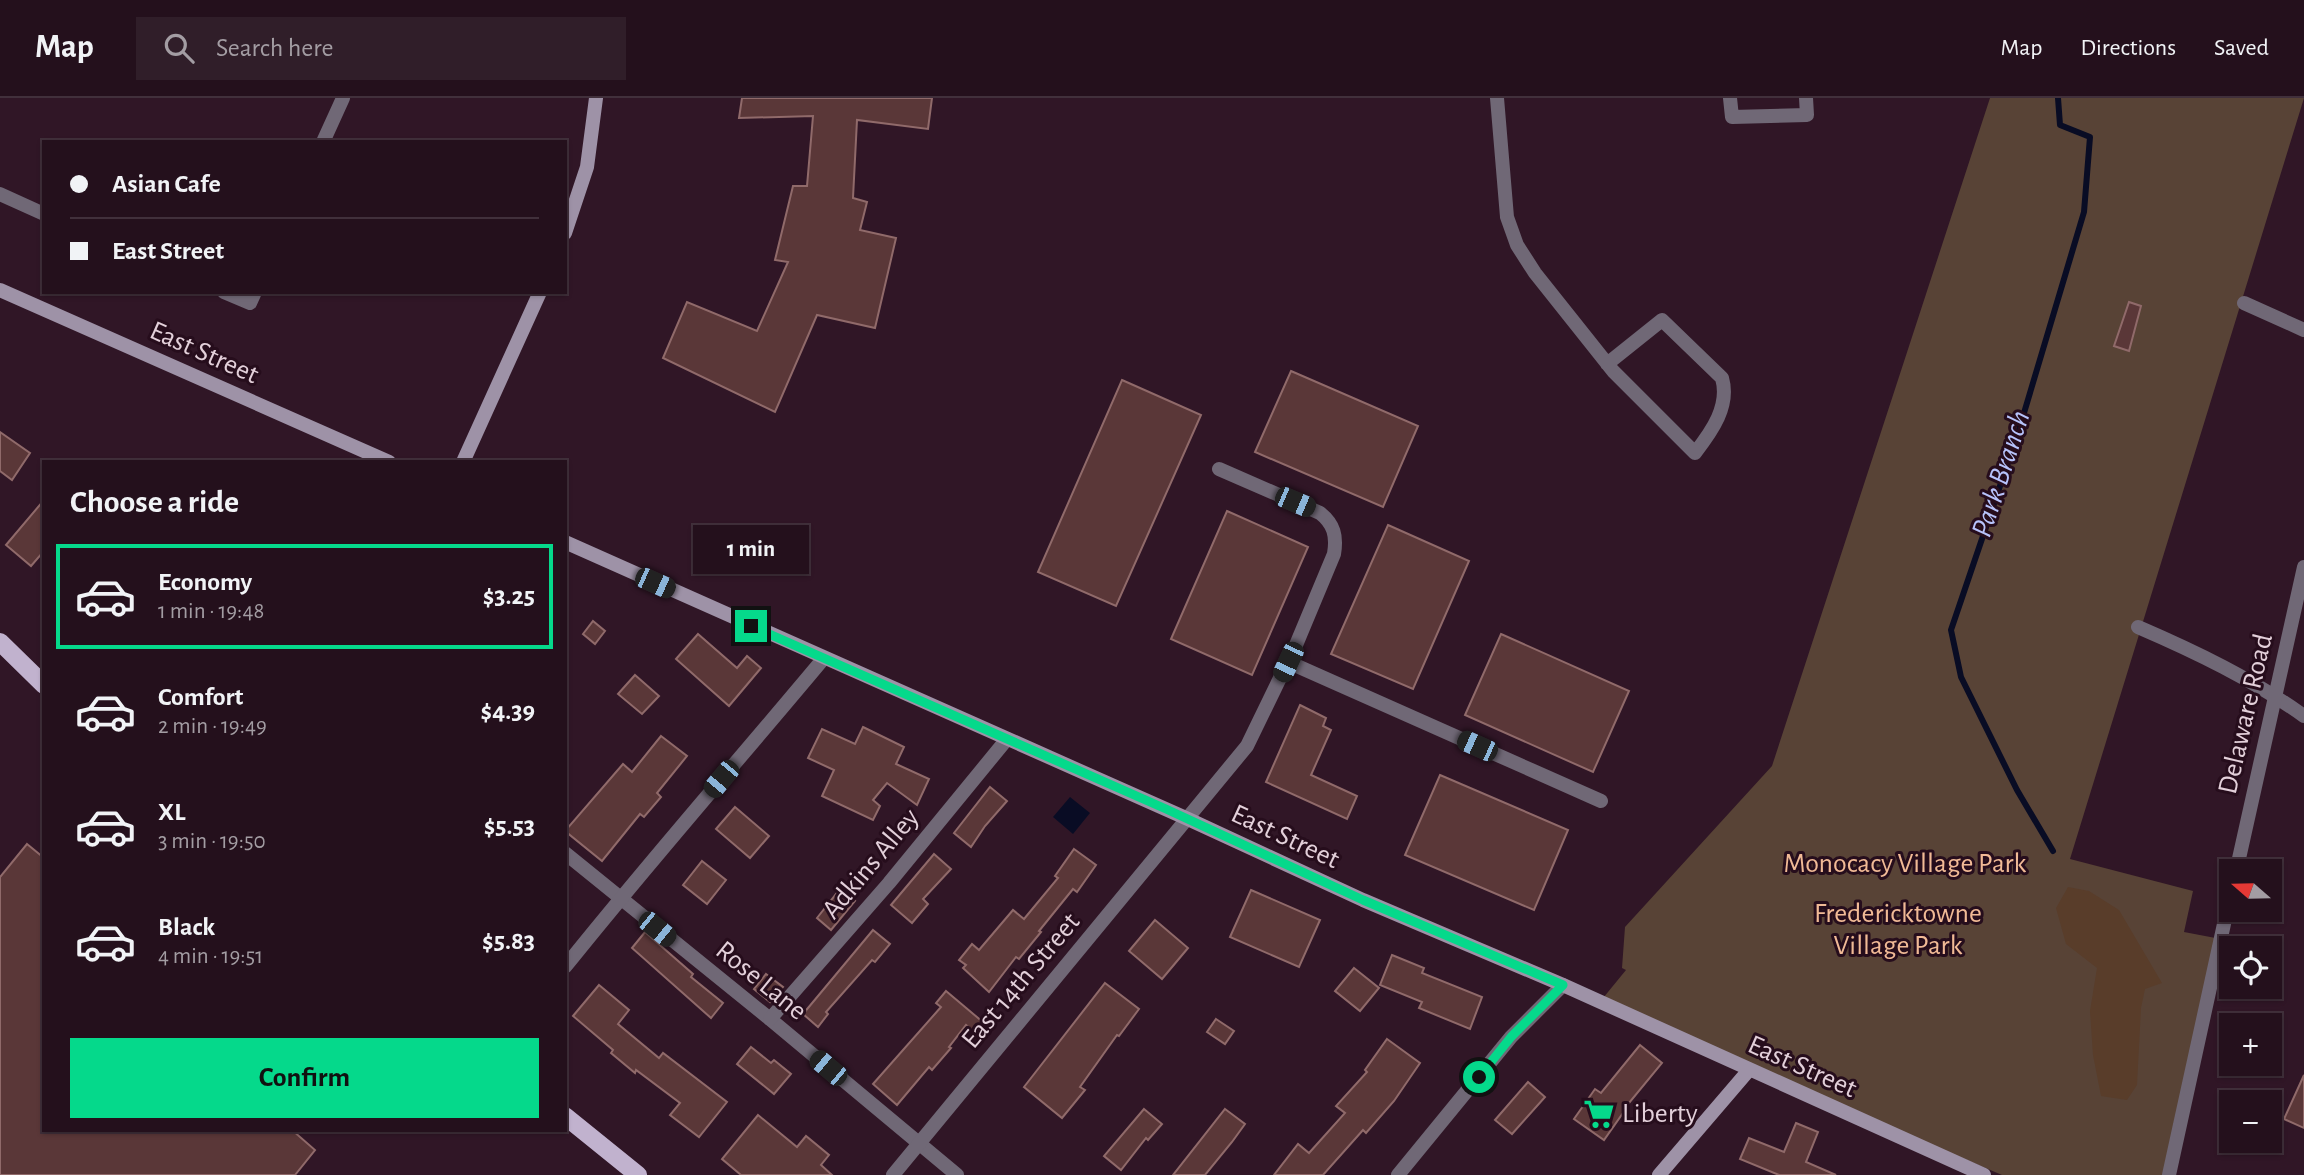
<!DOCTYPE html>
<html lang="en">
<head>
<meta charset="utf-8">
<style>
	:root { --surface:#24101c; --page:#301e29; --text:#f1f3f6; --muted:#a39da3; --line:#41303b; --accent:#05d98b }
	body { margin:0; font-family:"Alegreya Sans",sans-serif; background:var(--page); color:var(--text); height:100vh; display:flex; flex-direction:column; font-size:26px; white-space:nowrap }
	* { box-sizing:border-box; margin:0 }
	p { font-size:23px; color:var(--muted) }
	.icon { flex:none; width:38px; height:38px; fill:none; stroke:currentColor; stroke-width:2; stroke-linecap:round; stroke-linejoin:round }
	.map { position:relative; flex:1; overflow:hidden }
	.panel { position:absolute; left:42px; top:362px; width:525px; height:672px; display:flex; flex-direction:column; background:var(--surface); border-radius:0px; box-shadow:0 2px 5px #0004,0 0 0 2px var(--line) }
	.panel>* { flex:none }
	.banner { position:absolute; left:42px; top:42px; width:525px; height:154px; border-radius:0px; box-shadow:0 2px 5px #0004,0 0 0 2px var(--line); display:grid; align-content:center; height:154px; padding:0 28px; background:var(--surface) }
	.needle { width:46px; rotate:290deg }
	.tools { position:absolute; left:2219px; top:761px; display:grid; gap:14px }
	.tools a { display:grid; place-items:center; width:63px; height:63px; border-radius:0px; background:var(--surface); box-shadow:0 2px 5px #0004,0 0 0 2px var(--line); font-size:35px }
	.end { position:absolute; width:32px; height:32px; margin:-16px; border:9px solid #05d98b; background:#111; box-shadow:0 0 0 4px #111 }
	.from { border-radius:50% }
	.bubble { position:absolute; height:49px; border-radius:0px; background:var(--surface); box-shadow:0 2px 5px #0004,0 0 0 2px var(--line); font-size:23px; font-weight:700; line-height:49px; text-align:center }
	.car { position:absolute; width:21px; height:42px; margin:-21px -10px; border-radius:9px; box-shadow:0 0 5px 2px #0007; background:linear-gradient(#222 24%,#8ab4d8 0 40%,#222 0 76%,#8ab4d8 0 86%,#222 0) }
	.banner b { display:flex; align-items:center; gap:24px; height:66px; font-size:26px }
	.banner b+b { border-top:2px solid var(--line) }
	.banner i { width:18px; height:18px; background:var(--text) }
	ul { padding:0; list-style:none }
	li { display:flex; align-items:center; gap:21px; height:105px; margin:0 14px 10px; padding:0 14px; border:4px solid transparent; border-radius:0px }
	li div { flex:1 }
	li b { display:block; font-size:26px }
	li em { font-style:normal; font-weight:700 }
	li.current { border-color:var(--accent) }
	li>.icon { width:63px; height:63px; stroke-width:1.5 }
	h2 { padding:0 28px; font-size:32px; line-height:84px }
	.cta { display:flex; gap:14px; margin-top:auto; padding:14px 28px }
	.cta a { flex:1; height:80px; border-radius:0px; background:var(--accent); color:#111; font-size:28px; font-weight:700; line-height:80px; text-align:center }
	header { display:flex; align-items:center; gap:42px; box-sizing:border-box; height:98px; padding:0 35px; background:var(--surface); border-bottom:2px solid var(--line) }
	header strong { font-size:33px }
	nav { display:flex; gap:38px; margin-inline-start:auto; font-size:24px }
	.search { width:490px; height:63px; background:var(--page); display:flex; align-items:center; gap:18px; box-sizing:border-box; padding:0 24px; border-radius:0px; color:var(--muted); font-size:26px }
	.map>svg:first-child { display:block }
	.green { fill:#584336 }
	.forest { fill:#593d2a }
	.water { fill:#090c24 }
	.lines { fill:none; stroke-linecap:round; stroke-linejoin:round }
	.stream { stroke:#090c24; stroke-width:6 }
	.building { fill:#5a3738; stroke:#906a6a; stroke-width:2 }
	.street { stroke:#706876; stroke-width:14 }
	.secondary { stroke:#9e92a7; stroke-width:14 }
	.primary { stroke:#c1b2ce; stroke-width:18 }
	.route { stroke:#05d98b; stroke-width:9 }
	.labels { text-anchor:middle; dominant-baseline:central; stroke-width:6; stroke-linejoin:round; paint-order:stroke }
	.street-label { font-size:28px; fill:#e3d0da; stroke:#260d1c }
	.park-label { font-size:28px; fill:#f1ba96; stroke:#260d1c }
	.poi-label { font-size:28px; fill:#e3d0da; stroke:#260d1c; text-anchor:start }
	.water-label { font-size:30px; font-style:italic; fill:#b7c3fb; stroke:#260d1c }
</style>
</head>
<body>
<header>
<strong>Map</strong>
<div class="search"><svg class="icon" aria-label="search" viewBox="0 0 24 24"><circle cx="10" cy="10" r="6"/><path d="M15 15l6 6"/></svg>Search here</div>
<nav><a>Map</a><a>Directions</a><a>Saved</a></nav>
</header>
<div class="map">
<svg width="2304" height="1077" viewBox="0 0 2304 1077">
	<rect width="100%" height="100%" fill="#301626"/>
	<polygon class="green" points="1990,0 2304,0 2070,761 2193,793 2184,834 2226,842 2170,1077 2002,1077 1599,905 1626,872 1622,870 1625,829 1772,668"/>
	<polygon class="forest" points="2068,789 2089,793 2119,812 2162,885 2145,891 2141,910 2137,987 2127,1002 2101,998 2093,957 2090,913 2097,870 2066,846 2056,810"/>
	<polygon class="water" points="1070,699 1090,715 1073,736 1053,719"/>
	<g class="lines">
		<polyline class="stream" points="2053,753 2017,692 1961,579 1951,532 2018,335 2084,114 2090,39 2060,27 2058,0"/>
	</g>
	<g class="building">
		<polygon points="742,0 932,0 928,31 857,22 853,100 867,104 860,132 896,140 875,230 817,217 775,314 663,260 687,204 757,233 788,164 775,162 793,88 807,88 813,18 739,20"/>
		<polygon points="2129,204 2141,208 2129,253 2114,248"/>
		<polygon points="1291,273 1418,328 1383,409 1255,354"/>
		<polygon points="1122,282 1201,317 1116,508 1038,474"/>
		<polygon points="0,334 30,355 12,382 0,373"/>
		<polygon points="44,402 44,453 31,468 6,447"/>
		<polygon points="1227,413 1308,449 1252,577 1171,541"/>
		<polygon points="1388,427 1469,463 1413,591 1331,556"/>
		<polygon points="593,523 605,533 595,546 583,536"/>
		<polygon points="698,536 737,570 747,558 761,570 729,608 676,561"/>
		<polygon points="1501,536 1629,593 1593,674 1465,617"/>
		<polygon points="635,577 659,598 642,616 618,596"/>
		<polygon points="1300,607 1326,620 1323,628 1331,632 1311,677 1357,698 1347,721 1266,684"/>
		<polygon points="863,629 904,649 896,666 929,681 917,707 887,685 873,702 880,708 873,722 822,698 834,672 808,660 822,631 855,646"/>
		<polygon points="661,638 687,658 657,695 661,699 644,719 640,716 602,763 565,733 623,666 632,674"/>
		<polygon points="1440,677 1568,732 1534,812 1405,757"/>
		<polygon points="990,689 1007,703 985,728 971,749 954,735"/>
		<polygon points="735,709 769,738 750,760 716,731"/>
		<polygon points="27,746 44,760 44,1032 292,1032 315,1052 295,1077 0,1077 0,779"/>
		<polygon points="1074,751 1096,767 1077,794 1073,791 1039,833 1041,834 1019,861 1016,859 989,894 963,870 966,867 959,862 972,846 979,852 1013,812 1024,821 1058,780 1055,778"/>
		<polygon points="934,756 951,771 923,801 928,806 912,825 891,807"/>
		<polygon points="702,763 726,782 707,806 683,787"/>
		<polygon points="840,791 855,803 831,832 817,820"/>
		<polygon points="1251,792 1320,822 1299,869 1230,839"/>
		<polygon points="1155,822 1188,850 1162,881 1129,853"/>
		<polygon points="873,832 890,846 875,864 872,862 826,914 828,916 818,929 803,916"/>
		<polygon points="645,834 693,876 691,879 723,905 711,920 632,850"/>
		<polygon points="1392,857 1424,870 1422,875 1482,899 1470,931 1419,910 1422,904 1380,887"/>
		<polygon points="1354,870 1379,890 1360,913 1335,893"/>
		<polygon points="766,876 783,889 770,904 754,891"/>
		<polygon points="1105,885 1139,911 1119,938 1117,937 1080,989 1085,992 1062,1020 1024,989"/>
		<polygon points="599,887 629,912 618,926 659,960 663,955 727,1004 699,1039 670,1017 680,1005 636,972 635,975 611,955 613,952 573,918"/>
		<polygon points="946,893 984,925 976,935 966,927 949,949 951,950 932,972 929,969 897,1007 873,986 941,909 936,905"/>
		<polygon points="1216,921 1234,933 1225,946 1207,934"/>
		<polygon points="1387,941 1420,965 1394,1003 1366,1035 1363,1032 1323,1077 1274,1077 1298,1046 1309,1055 1345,1015 1336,1008 1367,974 1365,972"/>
		<polygon points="1640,947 1662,965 1624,1011 1625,1012 1604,1042 1574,1021 1595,991 1601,995"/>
		<polygon points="751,949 771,965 774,962 791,976 774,996 737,966"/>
		<polygon points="2304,977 2304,1030 2284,1021"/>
		<polygon points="1528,984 1545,999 1512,1036 1495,1022"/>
		<polygon points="1144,1011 1162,1026 1148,1042 1146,1040 1121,1072 1104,1058"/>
		<polygon points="1225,1011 1245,1026 1232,1044 1205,1077 1173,1077"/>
		<polygon points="758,1017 797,1049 806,1038 829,1057 821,1067 832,1077 741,1077 722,1061"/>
		<polygon points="1796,1025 1818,1034 1806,1064 1836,1077 1779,1077 1740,1061 1749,1040 1784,1054"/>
	</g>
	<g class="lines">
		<g class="street">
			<path d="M1497,0L1507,119L1517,147L1535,175L1613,273L1695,355C1712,333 1730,308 1722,280L1662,222L1607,266"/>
			<polyline points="1730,0 1732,19 1807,17 1806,0"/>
			<polyline points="323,44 343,0"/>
			<polyline points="0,96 44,116"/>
			<polyline points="224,194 250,205 255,194"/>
			<polyline points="2244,205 2304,232"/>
			<path d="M2138,529C2196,554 2252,581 2304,618"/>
			<polyline points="1288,564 1601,703"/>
			<polyline points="565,755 770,921 957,1077"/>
			<polyline points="2236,774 2304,469"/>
			<path d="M565,869C649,764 738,663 824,560"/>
			<polyline points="770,921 889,785 1007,641"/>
			<path d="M893,1077L1247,648L1296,547L1334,456C1337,438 1334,426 1320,415L1219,371"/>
			<polyline points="1398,1077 1511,939 1563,887"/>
			<polyline points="2169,1077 2231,794"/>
		</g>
		<g class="secondary">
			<polyline points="565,135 587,69 596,0"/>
			<polyline points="0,192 389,364"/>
			<polyline points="463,364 540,194"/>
			<polyline points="565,444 1188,721 1363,802 1563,887 1984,1077"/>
			<polyline points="1659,1077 1749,972"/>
		</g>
		<g class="primary">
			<polyline points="0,544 44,587"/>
			<polyline points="565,1018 638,1077"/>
		</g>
	</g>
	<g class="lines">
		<polyline class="route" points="751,528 1166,711 1363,802 1563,887 1511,939 1479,979"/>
	</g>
	<defs>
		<g id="supermarket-bare" transform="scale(2.415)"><path d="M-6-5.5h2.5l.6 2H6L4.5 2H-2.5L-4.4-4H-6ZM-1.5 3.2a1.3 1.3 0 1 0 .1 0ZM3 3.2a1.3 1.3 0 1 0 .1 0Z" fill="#05d98b" stroke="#260d1c" stroke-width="2.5" paint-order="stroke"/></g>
	</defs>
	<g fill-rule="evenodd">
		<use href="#supermarket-bare" x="1599" y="1016"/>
	</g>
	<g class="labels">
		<g class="street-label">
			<text transform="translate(204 255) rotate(24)">East Street</text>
			<text transform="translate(2246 616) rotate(-77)">Delaware Road</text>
			<text transform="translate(1285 739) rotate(25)">East Street</text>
			<text transform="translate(871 766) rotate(-50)">Adkins Alley</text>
			<text transform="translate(761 883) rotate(39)">Rose Lane</text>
			<text transform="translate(1021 883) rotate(-50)">East 14th Street</text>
			<text transform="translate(1802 969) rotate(24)">East Street</text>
		</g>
		<g class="park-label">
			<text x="1905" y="766">Monocacy Village Park</text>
			<text x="1898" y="816">Fredericktowne<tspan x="1898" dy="32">Village Park</tspan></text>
		</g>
		<g class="poi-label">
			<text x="1622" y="1016">Liberty</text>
		</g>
		<g class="water-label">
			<text transform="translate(2001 376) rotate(-72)">Park Branch</text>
		</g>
	</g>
</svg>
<div class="tools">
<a><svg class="needle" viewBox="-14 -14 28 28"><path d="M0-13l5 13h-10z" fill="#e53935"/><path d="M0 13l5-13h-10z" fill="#a39da3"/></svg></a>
<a><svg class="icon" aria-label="locate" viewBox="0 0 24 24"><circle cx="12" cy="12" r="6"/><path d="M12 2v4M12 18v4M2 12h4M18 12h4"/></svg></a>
<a>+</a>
<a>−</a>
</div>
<i class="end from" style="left:1479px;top:979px"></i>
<i class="end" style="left:751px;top:528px"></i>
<div class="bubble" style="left:693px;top:427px;width:116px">1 min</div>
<i class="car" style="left:1295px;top:404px;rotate:113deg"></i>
<i class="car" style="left:655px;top:485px;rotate:114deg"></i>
<i class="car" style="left:1288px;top:564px;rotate:205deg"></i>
<i class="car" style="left:1477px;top:648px;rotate:294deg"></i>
<i class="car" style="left:721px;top:681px;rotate:220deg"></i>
<i class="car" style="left:657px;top:831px;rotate:129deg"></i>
<i class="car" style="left:828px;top:970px;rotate:310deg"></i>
<div class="banner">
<b><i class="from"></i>Asian Cafe</b>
<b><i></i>East Street</b>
</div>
<section class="panel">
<h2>Choose a ride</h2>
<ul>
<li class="current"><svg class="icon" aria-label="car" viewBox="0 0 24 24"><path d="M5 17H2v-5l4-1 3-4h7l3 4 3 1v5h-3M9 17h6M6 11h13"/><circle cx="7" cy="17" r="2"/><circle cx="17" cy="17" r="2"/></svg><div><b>Economy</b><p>1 min · 19:48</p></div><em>$3.25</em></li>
<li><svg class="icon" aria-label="car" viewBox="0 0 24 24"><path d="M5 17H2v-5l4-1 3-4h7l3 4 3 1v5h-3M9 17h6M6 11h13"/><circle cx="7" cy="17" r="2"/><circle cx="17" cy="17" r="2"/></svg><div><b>Comfort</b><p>2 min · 19:49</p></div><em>$4.39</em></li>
<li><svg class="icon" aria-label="car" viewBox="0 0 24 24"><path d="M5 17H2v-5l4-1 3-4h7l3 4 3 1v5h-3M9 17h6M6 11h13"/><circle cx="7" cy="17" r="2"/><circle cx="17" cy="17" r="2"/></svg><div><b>XL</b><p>3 min · 19:50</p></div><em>$5.53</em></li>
<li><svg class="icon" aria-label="car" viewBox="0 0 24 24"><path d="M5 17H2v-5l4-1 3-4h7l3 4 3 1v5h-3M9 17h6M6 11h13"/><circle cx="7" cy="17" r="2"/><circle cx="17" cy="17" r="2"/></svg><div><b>Black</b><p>4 min · 19:51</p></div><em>$5.83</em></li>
</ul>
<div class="cta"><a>Confirm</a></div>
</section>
</div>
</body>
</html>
